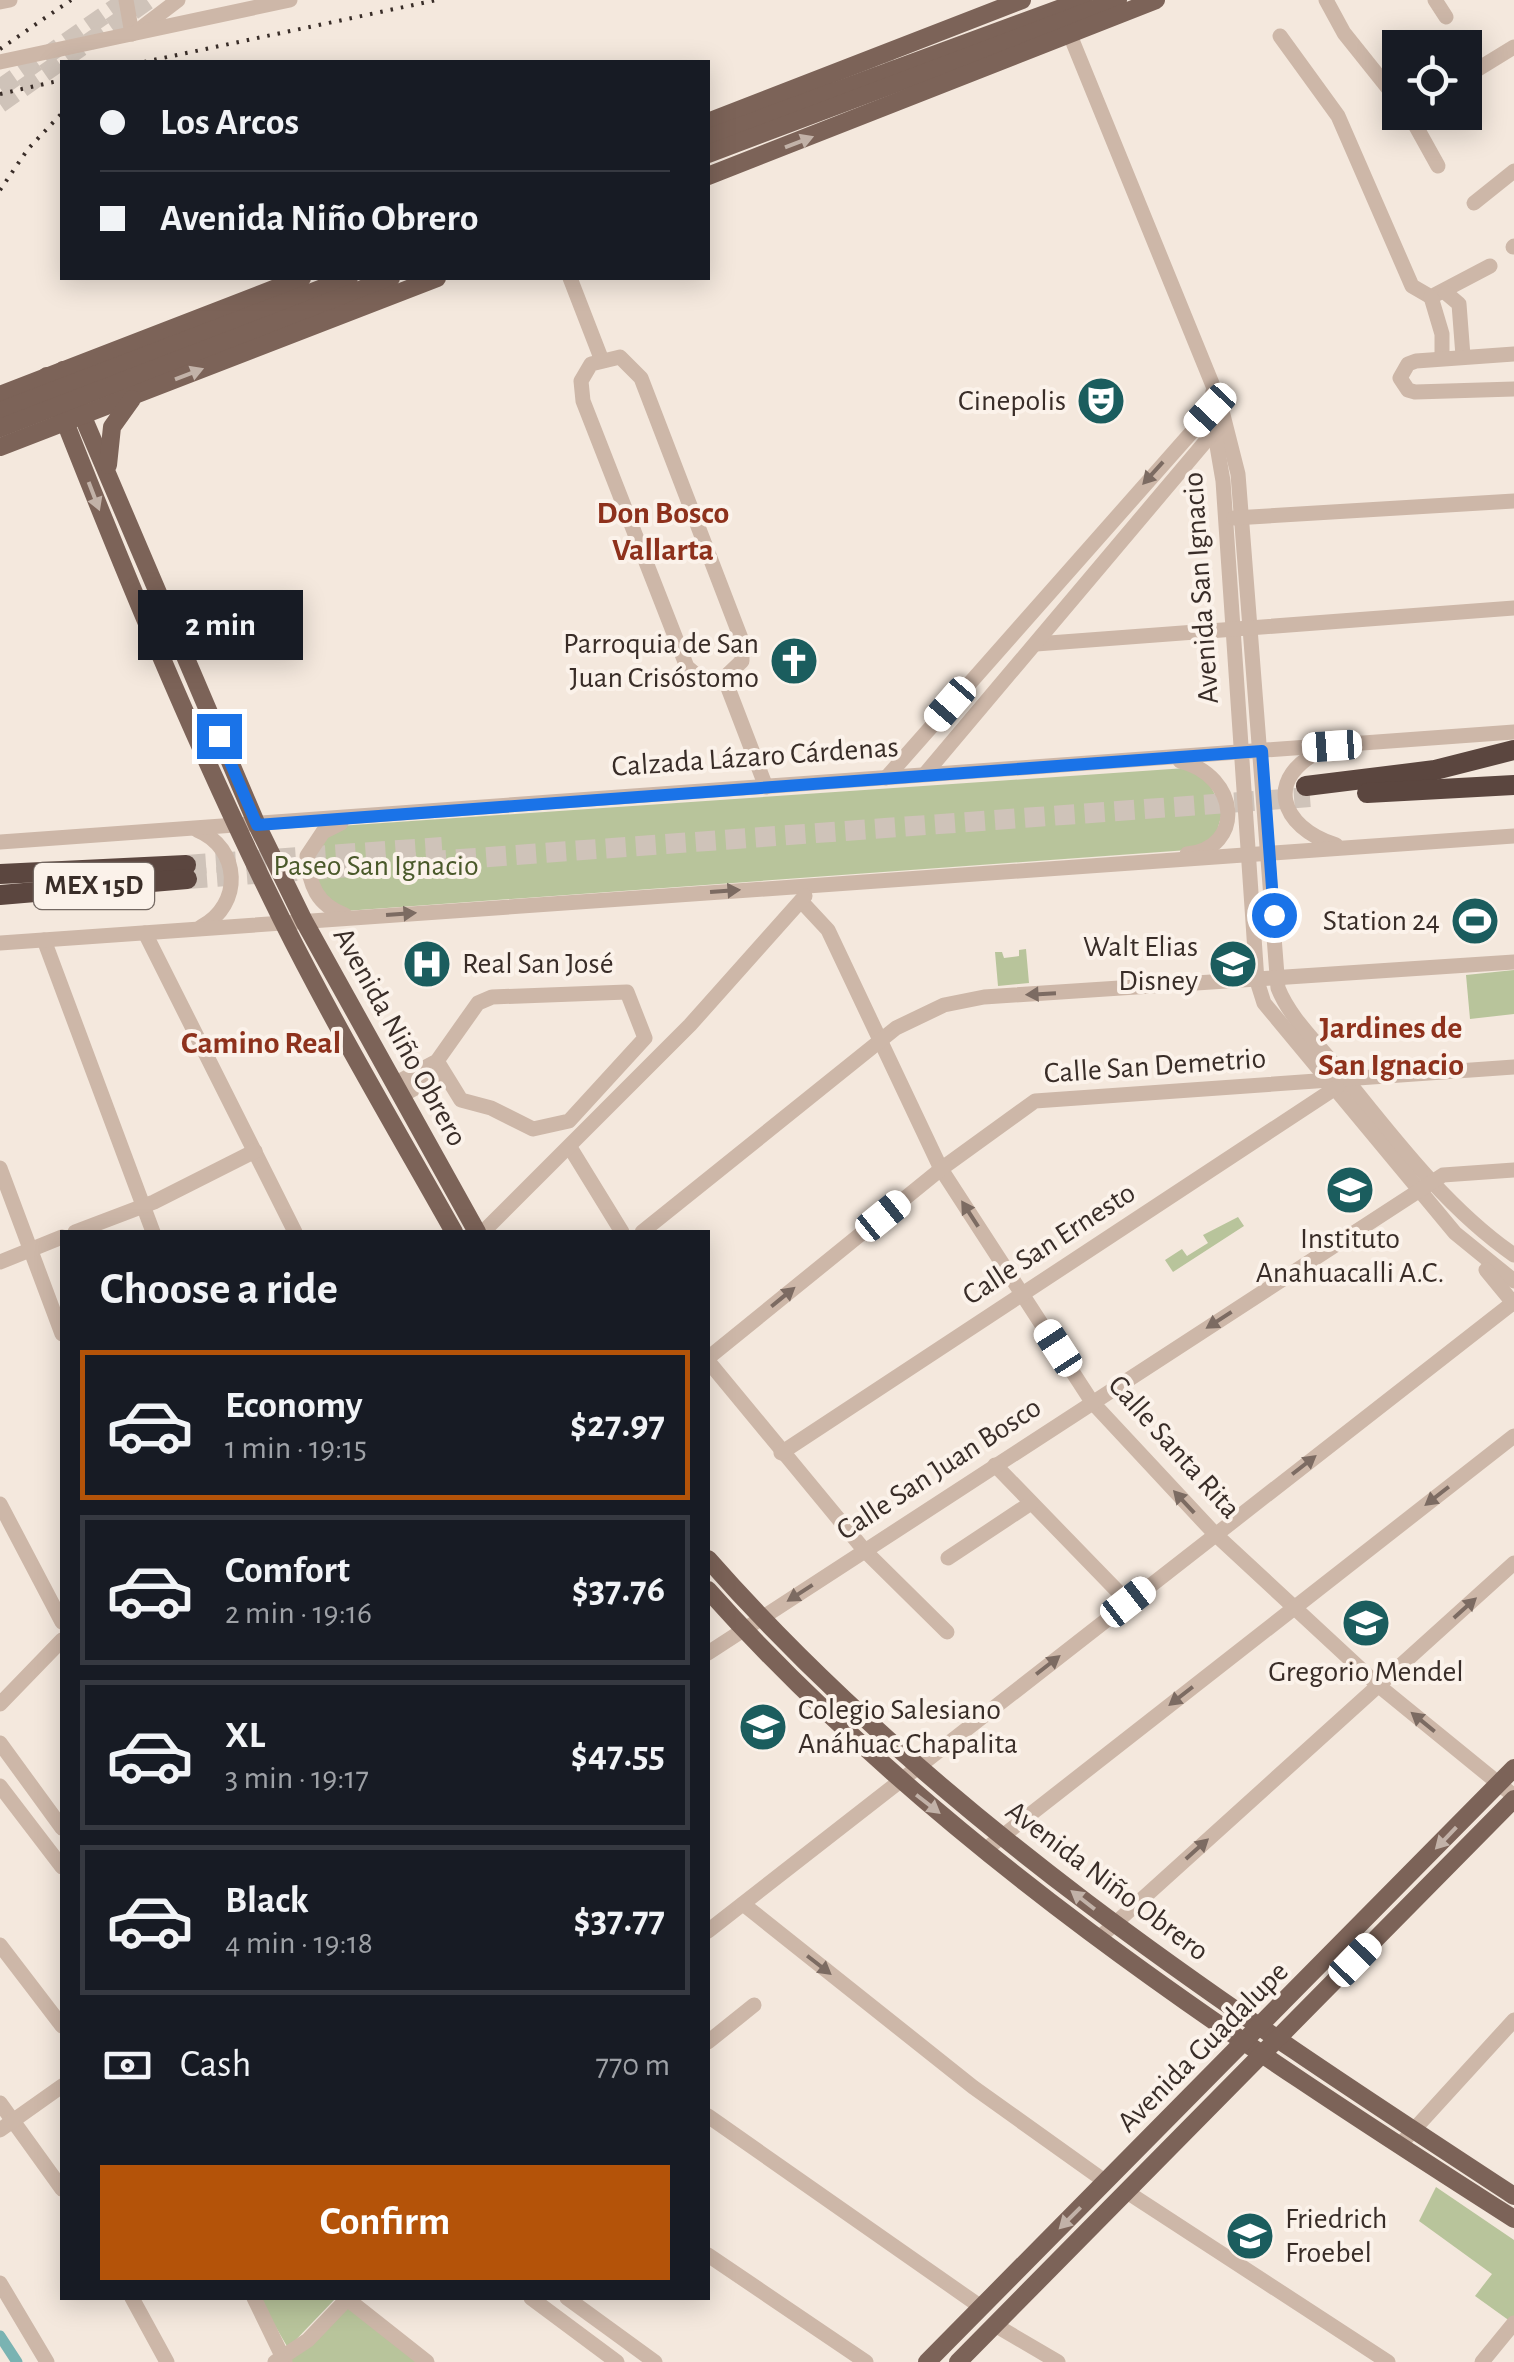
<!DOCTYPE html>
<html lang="en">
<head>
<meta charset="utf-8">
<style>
	:root { --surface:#171b24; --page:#242831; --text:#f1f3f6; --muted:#9ea1a6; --line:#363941; --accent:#b45309 }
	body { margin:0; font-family:"Alegreya Sans",sans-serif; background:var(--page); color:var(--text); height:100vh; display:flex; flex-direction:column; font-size:38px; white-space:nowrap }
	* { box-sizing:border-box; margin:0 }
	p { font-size:32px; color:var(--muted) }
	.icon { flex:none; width:55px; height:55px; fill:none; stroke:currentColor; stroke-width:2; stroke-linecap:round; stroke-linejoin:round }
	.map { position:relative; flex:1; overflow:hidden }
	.drawer { position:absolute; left:60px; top:1230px; width:650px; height:1070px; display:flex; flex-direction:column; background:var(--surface); border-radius:0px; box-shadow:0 5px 25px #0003 }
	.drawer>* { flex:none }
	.guide { position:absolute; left:60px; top:60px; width:650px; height:220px; border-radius:0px; box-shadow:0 5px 25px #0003; display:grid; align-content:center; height:220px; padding:0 40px; background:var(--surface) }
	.controls { position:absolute; left:1382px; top:30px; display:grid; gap:20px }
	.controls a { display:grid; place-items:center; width:100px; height:100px; border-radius:0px; background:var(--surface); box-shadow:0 5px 25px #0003; font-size:50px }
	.end { position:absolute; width:45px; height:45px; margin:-22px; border:12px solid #1a73e8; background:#fff; box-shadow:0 0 0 5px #fff }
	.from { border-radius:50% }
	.bubble { position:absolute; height:70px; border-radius:0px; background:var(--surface); box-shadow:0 5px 25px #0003; font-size:32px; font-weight:700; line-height:70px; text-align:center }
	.car { position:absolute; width:30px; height:60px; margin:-30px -15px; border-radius:12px; box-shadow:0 0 8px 2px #0007; background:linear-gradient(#fff 24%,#345 0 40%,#fff 0 76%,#345 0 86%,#fff 0) }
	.guide b { display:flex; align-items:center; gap:35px; height:95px; font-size:38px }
	.guide b+b { border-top:2px solid var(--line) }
	.guide i { width:25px; height:25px; background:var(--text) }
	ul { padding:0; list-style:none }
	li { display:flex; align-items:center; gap:30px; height:150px; margin:0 20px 15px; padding:0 20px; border:5px solid var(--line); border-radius:0px }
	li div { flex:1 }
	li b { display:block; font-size:38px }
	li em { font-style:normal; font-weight:700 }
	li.on { border-color:var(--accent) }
	li>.icon { width:90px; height:90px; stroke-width:1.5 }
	h2 { padding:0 40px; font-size:45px; line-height:120px }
	.pay { display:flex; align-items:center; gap:25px; height:110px; padding:0 40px; font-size:38px }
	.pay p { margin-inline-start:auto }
	.cta { display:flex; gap:20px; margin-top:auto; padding:20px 40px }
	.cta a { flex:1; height:115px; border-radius:0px; background:var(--accent); color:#fff; font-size:40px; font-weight:700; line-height:115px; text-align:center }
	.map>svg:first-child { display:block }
	.green { fill:#b8c49b }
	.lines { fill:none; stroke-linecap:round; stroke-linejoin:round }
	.canal { stroke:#7ab3b2; stroke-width:11 }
	.major-tunnel { stroke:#cfc3b9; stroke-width:18; stroke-dasharray:18 9; stroke-linecap:butt }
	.highway-tunnel { stroke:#cfc3b9; stroke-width:20; stroke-dasharray:20 10; stroke-linecap:butt }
	.minor { stroke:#cdb7a8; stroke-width:15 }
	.major { stroke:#7c6358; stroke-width:18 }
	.highway { stroke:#5b463f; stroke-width:20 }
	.rail { stroke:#392d28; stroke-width:4; stroke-dasharray:2.5 8; stroke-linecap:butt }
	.oneway { fill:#c2b2a8 }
	.oneway2 { fill:#7c6b62 }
	.route { stroke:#1a73e8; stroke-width:12 }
	.labels { text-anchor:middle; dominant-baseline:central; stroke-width:8; stroke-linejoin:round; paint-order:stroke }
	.shield { fill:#fbf2ea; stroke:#736862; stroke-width:2.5 }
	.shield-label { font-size:28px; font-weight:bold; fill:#392d28 }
	.poi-label { font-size:30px; fill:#392d28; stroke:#fbf2ea; text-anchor:end }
	.street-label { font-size:30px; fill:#392d28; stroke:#fbf2ea }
	.park-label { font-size:30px; fill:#4a592a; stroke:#fbf2ea }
	.neighbourhood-label { font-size:32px; font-weight:bold; fill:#8e311c; stroke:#fbf2ea }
</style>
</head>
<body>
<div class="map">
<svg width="1514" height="2362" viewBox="0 0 1514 2362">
	<rect width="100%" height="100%" fill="#f4e8dd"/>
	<g class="green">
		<path d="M1186,768L1202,770L1223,810L1215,838L1188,850L345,911C313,899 312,873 316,843L339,826Z"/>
		<polygon points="1026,949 1029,983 998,986 995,952 1002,952 1004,958 1019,956 1019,950"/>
		<polygon points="1514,970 1514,1014 1470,1019 1466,975"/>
		<polygon points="1238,1217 1244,1226 1173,1272 1165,1260 1182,1249 1187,1256 1208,1243 1203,1235"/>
		<polygon points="1436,2187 1514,2240 1514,2324 1475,2296 1492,2274 1419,2221"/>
		<polygon points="259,2298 333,2298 335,2299 288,2348"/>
		<polygon points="348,2303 420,2362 290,2362 288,2357"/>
	</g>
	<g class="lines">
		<polyline class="canal" points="0,2336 17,2362"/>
		<g class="major-tunnel">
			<polyline points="859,73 894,59"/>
			<polyline points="0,88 126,0"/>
			<polyline points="0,104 149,0"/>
		</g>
		<g class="highway-tunnel">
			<polyline points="186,865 442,847"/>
			<polyline points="187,879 1310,797"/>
		</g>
		<g class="minor">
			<polyline points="126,0 132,34"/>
			<polyline points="1326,0 1344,33 1400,103"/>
			<polyline points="1435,0 1446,17"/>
			<polyline points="0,2 10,0"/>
			<polyline points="136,32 178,0"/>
			<path d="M1070,35L1220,403L1238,474L1278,988C1289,1016 1314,1040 1333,1063C1387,1129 1443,1206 1514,1255"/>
			<polyline points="1280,36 1338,116 1412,286 1431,297 1490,266"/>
			<polyline points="0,62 290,0"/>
			<polyline points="1465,77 1514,47"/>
			<polyline points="1408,112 1438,166"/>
			<polyline points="1474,203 1514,171"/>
			<polyline points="1513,247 1514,246"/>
			<polyline points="570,278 601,358"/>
			<polyline points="1446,293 1459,304 1463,356"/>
			<polyline points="1431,297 1442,334 1442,358"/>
			<polyline points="1514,354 1416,361 1408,364 1400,378 1408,390 1415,392 1514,389"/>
			<polygon points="620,357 641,378 742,641 742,661 721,681 702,680 687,667 583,401 581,381 591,364"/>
			<polyline points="1213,391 1211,411 1223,481 1257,981 1264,1003 1455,1233 1514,1281"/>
			<polyline points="1234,518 1514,501"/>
			<polyline points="1036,644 1514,608"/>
			<polyline points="725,680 766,787"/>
			<path d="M1324,749C1263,777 1279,827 1336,845"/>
			<path d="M1180,761C1240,776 1245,848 1187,854"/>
			<polyline points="925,774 1216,429"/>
			<polyline points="886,778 1213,408"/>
			<path d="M341,823L323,832L307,856C309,885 317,905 345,915"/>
			<path d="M197,830C241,848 243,905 201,927"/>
			<polyline points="0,842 1514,732"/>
			<polyline points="801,901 828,930 941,1169 1092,1402 1215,1534 1379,1686 1514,1796"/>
			<polyline points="145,933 295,1232"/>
			<polyline points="44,940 153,1232"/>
			<polyline points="0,943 1514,836"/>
			<polyline points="394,1084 437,1061 478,1003 492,997 627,992 645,1038 569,1121 533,1129 491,1108 461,1100 437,1061"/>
			<polyline points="401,1096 443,1073"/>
			<polyline points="571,1149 622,1232"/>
			<polyline points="0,1168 62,1334"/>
			<polyline points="75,1232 154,1202 255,1151"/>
			<polyline points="483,1232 690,1025 805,896"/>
			<polyline points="642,1232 896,1028 944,1005 984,997 1514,962"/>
			<polyline points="0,1262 62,1237"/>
			<polyline points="1486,1270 1514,1304"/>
			<polyline points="708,1358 941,1169 1035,1101 1514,1067"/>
			<polyline points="708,1361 865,1551 947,1632"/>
			<polyline points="781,1453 1337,1087"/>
			<polyline points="995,1465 1128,1602"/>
			<polyline points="0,1504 62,1622"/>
			<polyline points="948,1558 1031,1503"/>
			<polyline points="708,1653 1443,1175 1514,1170"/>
			<polyline points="0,1704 62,1640"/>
			<polyline points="0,1743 62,1828"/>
			<polyline points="0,1786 62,1867"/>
			<polyline points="986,1849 1514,1436"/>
			<polyline points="743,1904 973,2087 1106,2182"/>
			<polyline points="708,1931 1514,1302"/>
			<polyline points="1099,1938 1514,1563"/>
			<polyline points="0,1945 62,2026"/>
			<polyline points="708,2042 754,2005"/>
			<polyline points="0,2103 62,2189"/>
			<polyline points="708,2116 981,2307"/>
			<polyline points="0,2130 62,2086"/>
			<polyline points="1399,2146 1514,2020"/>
			<polyline points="1127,2192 1388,2362"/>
			<polyline points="708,2255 866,2362"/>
			<polyline points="0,2283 47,2362"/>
			<polyline points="132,2298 167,2362"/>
			<polyline points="254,2298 285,2362"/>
			<polyline points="346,2298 427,2362"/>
			<polyline points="531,2298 617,2362"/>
			<polyline points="567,2298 655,2362"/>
			<polyline points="995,2325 1058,2362"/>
			<polyline points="275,2362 308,2340 348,2298"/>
			<polyline points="1482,2362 1514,2323"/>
		</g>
		<g class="major">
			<polyline points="708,122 1022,0"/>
			<polyline points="708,138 1083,0"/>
			<polyline points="708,154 1118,0"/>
			<polyline points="708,176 1156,0"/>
			<polyline points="63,370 257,825 304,921 477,1232"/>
			<path d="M47,376C119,560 194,743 282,920C335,1026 396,1129 454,1232"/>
			<polyline points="0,395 302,278"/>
			<polyline points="0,411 349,278"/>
			<polyline points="0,428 391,278"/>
			<polyline points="0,447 437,278"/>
			<polyline points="108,465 112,427 132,399"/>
			<path d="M708,1559C936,1818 1227,2008 1514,2196"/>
			<path d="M708,1590C936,1845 1228,2036 1514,2219"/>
			<polyline points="927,2362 1514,1768"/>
			<polyline points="958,2362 1514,1799"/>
		</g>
		<g class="highway">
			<polyline points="1306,786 1435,770 1514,750"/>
			<polyline points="1367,793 1514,785"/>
			<polyline points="0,874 186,865"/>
			<polyline points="0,895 187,879"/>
		</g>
		<g class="rail">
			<polyline points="0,49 71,0"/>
			<polyline points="144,62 437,0"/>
			<polyline points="0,94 62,80"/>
			<polyline points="0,190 28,149 62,113"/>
		</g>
	</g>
	<defs><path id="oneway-solid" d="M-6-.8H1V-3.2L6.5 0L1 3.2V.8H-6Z" transform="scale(2.5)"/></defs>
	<g class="oneway">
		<use href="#oneway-solid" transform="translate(799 142) rotate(-21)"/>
		<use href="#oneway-solid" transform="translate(189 374) rotate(-21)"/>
		<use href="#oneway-solid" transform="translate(94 496) rotate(69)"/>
		<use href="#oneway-solid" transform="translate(928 1804) rotate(38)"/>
		<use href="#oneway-solid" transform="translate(1446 1838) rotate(134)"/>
		<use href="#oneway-solid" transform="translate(1083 1900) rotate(-142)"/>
		<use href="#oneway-solid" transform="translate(1070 2218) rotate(135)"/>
	</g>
	<g class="oneway2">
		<use href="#oneway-solid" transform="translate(1153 473) rotate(132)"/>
		<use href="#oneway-solid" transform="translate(725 891) rotate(-4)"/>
		<use href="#oneway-solid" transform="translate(401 914) rotate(-4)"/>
		<use href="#oneway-solid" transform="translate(1041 994) rotate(177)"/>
		<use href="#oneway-solid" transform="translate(970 1214) rotate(-123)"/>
		<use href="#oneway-solid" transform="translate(783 1297) rotate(-39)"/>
		<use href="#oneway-solid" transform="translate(1219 1320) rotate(147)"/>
		<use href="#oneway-solid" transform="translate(1304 1465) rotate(-38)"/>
		<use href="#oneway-solid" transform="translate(1437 1496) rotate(142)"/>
		<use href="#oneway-solid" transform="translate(1184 1502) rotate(-133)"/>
		<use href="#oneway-solid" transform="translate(800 1593) rotate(147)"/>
		<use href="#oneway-solid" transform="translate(1465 1608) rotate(-42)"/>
		<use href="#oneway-solid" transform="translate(1048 1665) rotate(-38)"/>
		<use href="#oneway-solid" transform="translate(1181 1696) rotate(142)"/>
		<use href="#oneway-solid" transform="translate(1423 1722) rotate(-141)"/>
		<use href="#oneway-solid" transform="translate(1197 1849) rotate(-42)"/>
		<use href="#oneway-solid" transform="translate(819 1965) rotate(38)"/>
	</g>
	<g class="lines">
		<polyline class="route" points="219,736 257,825 1262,751 1274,915"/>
	</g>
	<defs>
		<g id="theatre-disc" transform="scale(2.5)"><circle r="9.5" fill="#1b5d5e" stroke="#fbf2ea"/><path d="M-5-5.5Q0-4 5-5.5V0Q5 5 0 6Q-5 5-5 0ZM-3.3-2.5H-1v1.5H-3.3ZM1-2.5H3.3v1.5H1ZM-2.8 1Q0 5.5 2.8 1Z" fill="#fff"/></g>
		<g id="church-disc" transform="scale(2.5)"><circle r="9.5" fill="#1b5d5e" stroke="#fbf2ea"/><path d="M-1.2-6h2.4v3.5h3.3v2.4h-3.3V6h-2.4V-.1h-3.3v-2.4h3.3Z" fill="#fff"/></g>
		<g id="stadium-disc" transform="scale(2.5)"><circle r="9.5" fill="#1b5d5e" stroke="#fbf2ea"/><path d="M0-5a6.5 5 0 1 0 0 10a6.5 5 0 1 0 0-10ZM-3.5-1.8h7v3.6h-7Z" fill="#fff"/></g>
		<g id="hospital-disc" transform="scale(2.5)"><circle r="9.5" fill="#1b5d5e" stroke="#fbf2ea"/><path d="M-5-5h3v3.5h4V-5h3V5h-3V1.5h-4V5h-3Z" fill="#fff"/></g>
		<g id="school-disc" transform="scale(2.5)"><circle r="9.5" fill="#1b5d5e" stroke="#fbf2ea"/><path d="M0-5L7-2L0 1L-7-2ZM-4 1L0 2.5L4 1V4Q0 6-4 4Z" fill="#fff"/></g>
		<g id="university-disc" transform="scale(2.5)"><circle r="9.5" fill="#1b5d5e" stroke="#fbf2ea"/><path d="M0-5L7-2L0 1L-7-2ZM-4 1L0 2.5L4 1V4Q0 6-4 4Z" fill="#fff"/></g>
	</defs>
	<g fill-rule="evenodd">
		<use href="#theatre-disc" x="1101" y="401"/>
		<use href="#church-disc" x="794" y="661"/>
		<use href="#stadium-disc" x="1475" y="921"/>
		<use href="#hospital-disc" x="427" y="964"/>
		<use href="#school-disc" x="1233" y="964"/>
		<use href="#school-disc" x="1350" y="1190"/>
		<use href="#university-disc" x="1366" y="1623"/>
		<use href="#university-disc" x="763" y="1727"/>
		<use href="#school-disc" x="1250" y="2236"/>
	</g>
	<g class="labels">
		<rect class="shield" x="34" y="863" width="120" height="46" rx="8"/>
		<g class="shield-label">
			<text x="94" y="886">MEX 15D</text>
		</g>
		<g class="poi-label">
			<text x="1066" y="401">Cinepolis</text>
			<text x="759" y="644">Parroquia de San<tspan x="759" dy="34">Juan Crisóstomo</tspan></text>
			<text x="1440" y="921">Station 24</text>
			<text x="1198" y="947">Walt Elias<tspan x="1198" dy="34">Disney</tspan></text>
			<text x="462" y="964" text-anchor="start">Real San José</text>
			<text x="1350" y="1239" text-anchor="middle">Instituto<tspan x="1350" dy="34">Anahuacalli A.C.</tspan></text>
			<text x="1366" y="1672" text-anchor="middle">Gregorio Mendel</text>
			<text x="798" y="1710" text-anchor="start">Colegio Salesiano<tspan x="798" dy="34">Anáhuac Chapalita</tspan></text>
			<text x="1285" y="2219" text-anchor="start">Friedrich<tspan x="1285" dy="34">Froebel</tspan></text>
		</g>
		<g class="street-label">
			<text transform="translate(1201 588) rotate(-94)">Avenida San Ignacio</text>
			<text transform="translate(755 757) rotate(-4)">Calzada Lázaro Cárdenas</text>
			<text transform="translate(400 1037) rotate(61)">Avenida Niño Obrero</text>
			<text transform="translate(1155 1066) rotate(-4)">Calle San Demetrio</text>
			<text transform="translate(1049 1244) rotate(-33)">Calle San Ernesto</text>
			<text transform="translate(1174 1447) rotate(48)">Calle Santa Rita</text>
			<text transform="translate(939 1469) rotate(-33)">Calle San Juan Bosco</text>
			<text transform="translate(1107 1881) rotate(37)">Avenida Niño Obrero</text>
			<text transform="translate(1203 2047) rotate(-45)">Avenida Guadalupe</text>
		</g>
		<g class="park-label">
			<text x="376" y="866">Paseo San Ignacio</text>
		</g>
		<g class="neighbourhood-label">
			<text x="663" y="513">Don Bosco<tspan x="663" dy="37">Vallarta</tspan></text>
			<text x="1391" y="1028">Jardines de<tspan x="1391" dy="37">San Ignacio</tspan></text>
			<text x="261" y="1043">Camino Real</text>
		</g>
	</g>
</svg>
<div class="controls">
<a><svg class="icon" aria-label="locate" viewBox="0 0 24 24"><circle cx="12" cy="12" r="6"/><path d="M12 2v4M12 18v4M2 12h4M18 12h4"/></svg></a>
</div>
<i class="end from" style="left:1274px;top:915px"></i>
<i class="end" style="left:219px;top:736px"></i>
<div class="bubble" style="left:138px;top:590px;width:165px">2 min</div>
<i class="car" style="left:1210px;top:410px;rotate:223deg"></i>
<i class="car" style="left:950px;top:704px;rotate:221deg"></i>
<i class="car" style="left:1332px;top:746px;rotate:266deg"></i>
<i class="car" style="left:883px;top:1216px;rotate:51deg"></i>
<i class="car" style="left:1058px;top:1348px;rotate:327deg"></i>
<i class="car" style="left:1128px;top:1602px;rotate:52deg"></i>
<i class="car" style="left:1355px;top:1960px;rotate:44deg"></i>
<div class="guide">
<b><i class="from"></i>Los Arcos</b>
<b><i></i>Avenida Niño Obrero</b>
</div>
<section class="drawer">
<h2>Choose a ride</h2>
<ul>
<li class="on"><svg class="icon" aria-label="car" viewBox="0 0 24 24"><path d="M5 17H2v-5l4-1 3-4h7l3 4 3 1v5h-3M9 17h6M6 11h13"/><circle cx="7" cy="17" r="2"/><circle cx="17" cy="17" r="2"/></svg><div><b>Economy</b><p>1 min · 19:15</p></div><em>$27.97</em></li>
<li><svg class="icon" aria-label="car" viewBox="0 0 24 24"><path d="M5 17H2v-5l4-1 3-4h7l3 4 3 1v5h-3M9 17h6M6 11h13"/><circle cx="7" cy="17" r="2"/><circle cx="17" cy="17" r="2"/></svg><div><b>Comfort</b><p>2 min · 19:16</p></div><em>$37.76</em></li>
<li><svg class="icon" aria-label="car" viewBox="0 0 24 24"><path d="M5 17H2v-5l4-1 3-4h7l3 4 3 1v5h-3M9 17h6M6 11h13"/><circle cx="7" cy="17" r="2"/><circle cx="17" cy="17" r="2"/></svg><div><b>XL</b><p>3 min · 19:17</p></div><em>$47.55</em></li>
<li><svg class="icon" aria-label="car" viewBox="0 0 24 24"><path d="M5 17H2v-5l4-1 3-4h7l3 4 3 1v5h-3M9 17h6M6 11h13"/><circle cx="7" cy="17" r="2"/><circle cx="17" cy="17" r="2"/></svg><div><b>Black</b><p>4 min · 19:18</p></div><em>$37.77</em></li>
</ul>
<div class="pay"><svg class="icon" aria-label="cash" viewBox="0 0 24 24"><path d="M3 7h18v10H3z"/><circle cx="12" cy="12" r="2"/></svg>Cash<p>770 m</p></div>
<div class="cta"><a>Confirm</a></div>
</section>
</div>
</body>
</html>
